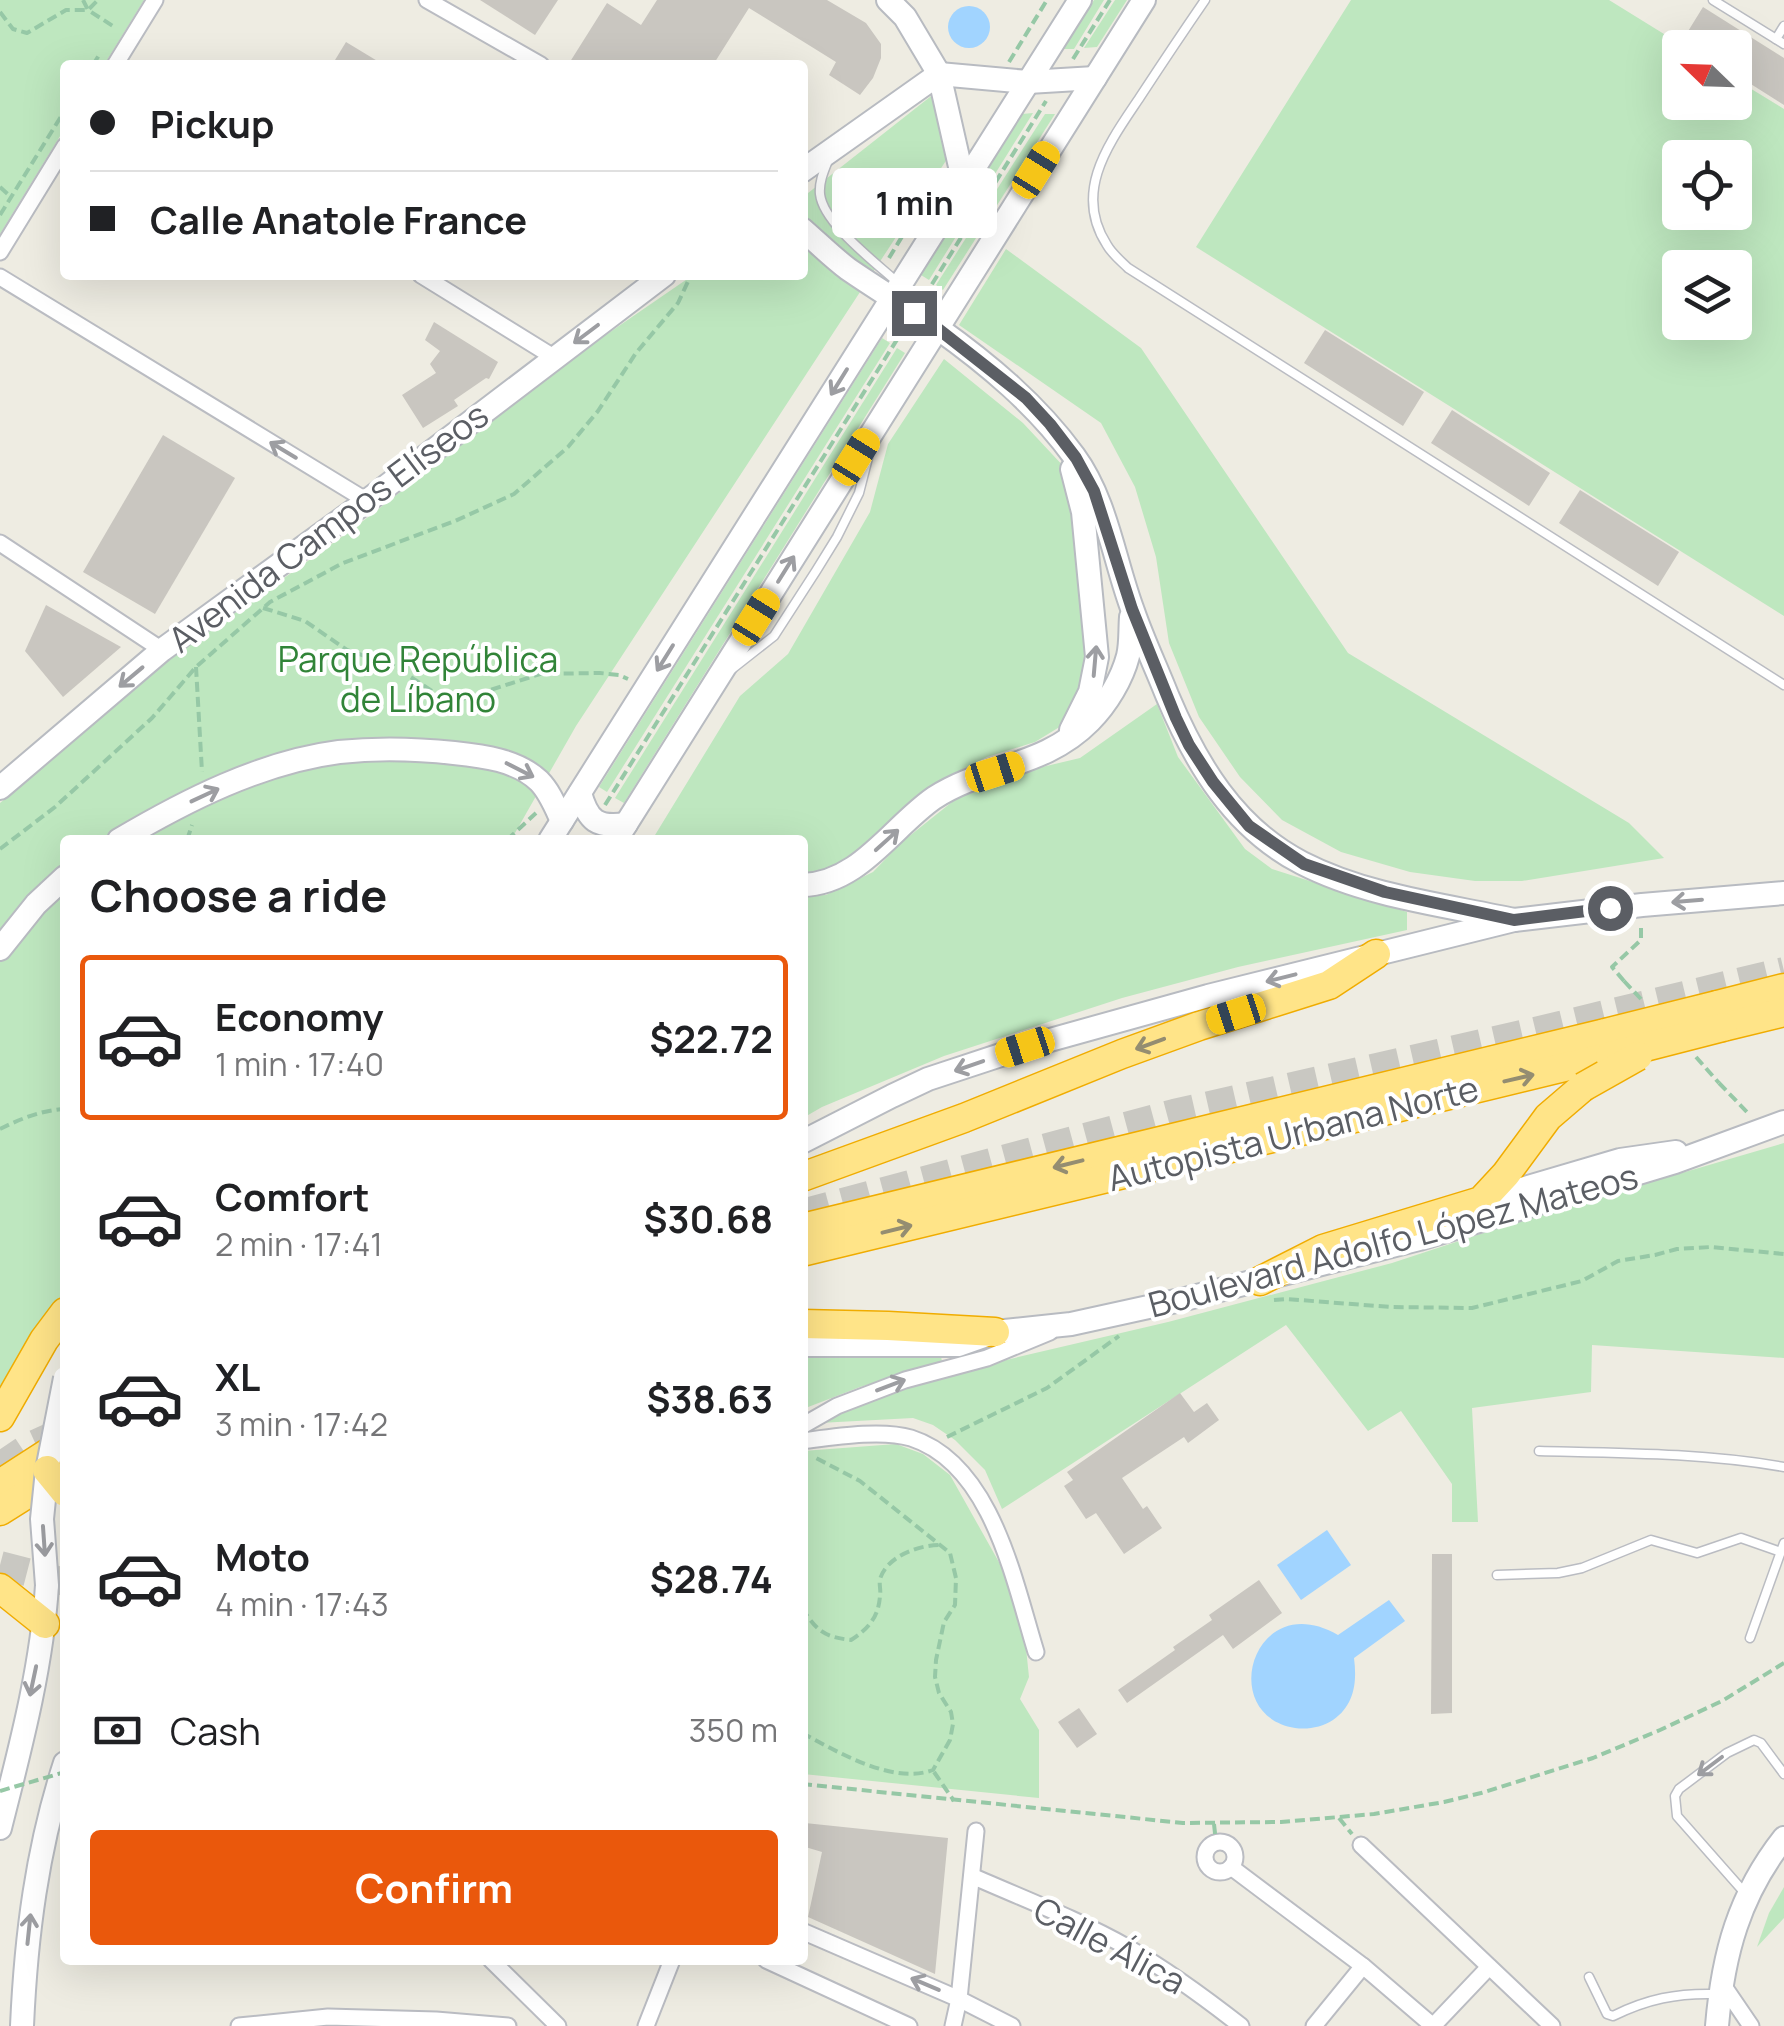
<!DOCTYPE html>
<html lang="en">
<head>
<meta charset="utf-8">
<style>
	:root { --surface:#fff; --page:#f6f6f6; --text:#202124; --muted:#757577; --line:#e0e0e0; --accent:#ea580c }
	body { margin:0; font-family:Manrope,sans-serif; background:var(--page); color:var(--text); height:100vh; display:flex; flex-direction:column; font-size:38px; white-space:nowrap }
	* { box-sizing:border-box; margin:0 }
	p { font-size:32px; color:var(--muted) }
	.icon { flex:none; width:55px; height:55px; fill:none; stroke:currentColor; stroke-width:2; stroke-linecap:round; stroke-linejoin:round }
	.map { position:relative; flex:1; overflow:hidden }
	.sheet { position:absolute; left:60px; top:835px; width:748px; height:1130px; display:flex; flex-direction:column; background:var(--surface); border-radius:10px; box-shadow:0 10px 40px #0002 }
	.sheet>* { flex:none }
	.guide { position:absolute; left:60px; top:60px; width:748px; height:220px; border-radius:10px; box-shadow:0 10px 40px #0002; display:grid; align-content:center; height:220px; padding:0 30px; background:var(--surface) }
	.needle { width:65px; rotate:293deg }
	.controls { position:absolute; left:1662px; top:30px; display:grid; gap:20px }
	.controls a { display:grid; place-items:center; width:90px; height:90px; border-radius:10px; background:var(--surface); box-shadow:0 10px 40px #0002; font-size:50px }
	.end { position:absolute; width:45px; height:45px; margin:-22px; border:12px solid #5b5e64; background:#fff; box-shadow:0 0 0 5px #fff }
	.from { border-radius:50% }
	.bubble { position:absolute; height:70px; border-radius:10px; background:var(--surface); box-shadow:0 10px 40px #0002; font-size:32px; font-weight:700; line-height:70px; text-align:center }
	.car { position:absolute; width:30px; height:60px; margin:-30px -15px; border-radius:12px; box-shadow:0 0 8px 2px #0007; background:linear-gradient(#f5c518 24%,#345 0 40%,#f5c518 0 76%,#345 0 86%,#f5c518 0) }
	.guide b { display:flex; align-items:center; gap:35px; height:95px; font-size:38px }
	.guide b+b { border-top:2px solid var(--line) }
	.guide i { width:25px; height:25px; background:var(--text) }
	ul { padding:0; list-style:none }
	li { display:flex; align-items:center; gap:30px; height:165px; margin:0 20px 15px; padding:0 10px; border:5px solid transparent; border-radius:10px }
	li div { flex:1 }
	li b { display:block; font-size:38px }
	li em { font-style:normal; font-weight:700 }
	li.active { border-color:var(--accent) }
	li>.icon { width:90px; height:90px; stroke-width:1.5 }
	h2 { padding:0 30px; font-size:45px; line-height:120px }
	.pay { display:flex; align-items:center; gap:25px; height:110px; padding:0 30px; font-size:38px }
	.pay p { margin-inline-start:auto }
	.primary-button { display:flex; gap:20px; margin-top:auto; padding:20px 30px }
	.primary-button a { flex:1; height:115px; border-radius:10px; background:var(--accent); color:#fff; font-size:40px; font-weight:700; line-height:115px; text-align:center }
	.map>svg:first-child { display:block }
	.green { fill:#bee7bf; fill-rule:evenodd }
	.water { fill:#a1d4ff }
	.building { fill:#c9c6c0 }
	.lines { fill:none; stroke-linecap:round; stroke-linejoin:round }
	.highway-tunnel { stroke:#c9c8c2; stroke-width:28; stroke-dasharray:28 14; stroke-linecap:butt }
	.lane-casing { stroke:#babcc2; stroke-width:11 }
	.street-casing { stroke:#babcc2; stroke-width:19 }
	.secondary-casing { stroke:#b8bbc1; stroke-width:26 }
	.highway-casing { stroke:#f0ac00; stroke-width:31 }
	.path { stroke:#96c8a6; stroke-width:4; stroke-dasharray:10 5; stroke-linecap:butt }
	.lane { stroke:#fff; stroke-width:8 }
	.street { stroke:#fff; stroke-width:15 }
	.secondary { stroke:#fff; stroke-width:22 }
	.highway { stroke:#ffe488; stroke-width:28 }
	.secondary-bridge-casing { stroke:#b8bbc1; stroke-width:26; stroke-linecap:butt }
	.highway-bridge-casing { stroke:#f0ac00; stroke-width:31; stroke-linecap:butt }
	.path-bridge { stroke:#96c8a6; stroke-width:4; stroke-dasharray:10 5; stroke-linecap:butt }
	.secondary-bridge { stroke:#fff; stroke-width:22 }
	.highway-bridge { stroke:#ffe488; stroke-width:28 }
	.oneway { stroke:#9d9ea2 }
	.oneway2 { stroke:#948d71 }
	.route { stroke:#5b5e64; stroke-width:12 }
	.labels { text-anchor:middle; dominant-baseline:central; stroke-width:8; stroke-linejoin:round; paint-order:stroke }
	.street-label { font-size:35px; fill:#5b5e64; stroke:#fff }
	.park-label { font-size:35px; fill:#318438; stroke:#fff }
</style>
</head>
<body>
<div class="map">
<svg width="1784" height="2026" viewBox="0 0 1784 2026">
	<rect width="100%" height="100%" fill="#eeece2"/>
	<g class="green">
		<polygon points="0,0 144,0 104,65 65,65 65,128 0,234"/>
		<polygon points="1094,0 1104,0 1074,49 1063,49"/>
		<polygon points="1115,0 1127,0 1097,47 1084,48"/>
		<path d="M1351,0H1609L1685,47L1680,48V102H1735V79L1784,109V616L1196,247ZM1680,158H1735V212H1680ZM1680,268H1735V322H1680Z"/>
		<polygon points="935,93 951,153 576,726 511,840 65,840 65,1288 2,1401 0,1399 0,803 172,658 354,528 568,361 693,275 802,275 803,197"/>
		<polygon points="1033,113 929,280 921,275 1022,114"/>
		<polygon points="1045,114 1055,114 943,290 936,285"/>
		<polygon points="1006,249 1141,348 1348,653 1629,823 1664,858 1522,881 1475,881 1410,872 1341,852 1282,820 1240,777 1199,717 1169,643 1156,557 1135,487 1101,423 959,325"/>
		<polygon points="882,338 890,343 607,792 599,787"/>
		<polygon points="897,348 905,353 624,803 615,798"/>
		<polygon points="944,359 1023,423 1066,469 1091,548 1088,684 1066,723 1035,742 987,757 943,779 898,815 858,856 811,875 803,874 802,840 652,840 740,696 788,654 870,512 888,444"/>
		<polygon points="1157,704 1178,757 1245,849 1272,869 1407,912 1407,930 1238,967 1122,998 944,1056 822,1107 803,1118 802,896 826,895 873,872 902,842 952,802 996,778 1080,758"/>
		<polygon points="1784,1143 1784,1358 1592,1345 1591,1392 1472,1408 1478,1522 1452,1522 1452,1484 1401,1411 1368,1431 1286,1325 1002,1509 985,1470 955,1440 933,1425 913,1418 819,1423 897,1390 993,1363 1168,1322 1392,1263 1538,1215"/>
		<polygon points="941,1356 942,1362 860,1387 803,1409 803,1357"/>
		<polygon points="896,1444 923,1454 950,1475 1000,1564 1024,1629 1029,1677 1020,1699 1039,1730 1039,1798 803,1774 803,1451"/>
		<polygon points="1784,1887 1784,1918 1757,1947 1769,1913"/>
	</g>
	<g class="water">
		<circle cx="969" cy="27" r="21"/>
		<polygon points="1327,1530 1351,1565 1301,1600 1277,1565"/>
		<path d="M1389,1600L1405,1621L1354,1658C1357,1681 1355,1705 1333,1720C1322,1727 1308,1730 1295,1728C1215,1715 1254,1586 1338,1635Z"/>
	</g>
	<g class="building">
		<polygon points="480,0 558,0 535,35"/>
		<polygon points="657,0 827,0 866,23 881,44 881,58 873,78 860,95 829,75 836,62 749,8 713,65 568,65 607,3 641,25"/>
		<polygon points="1703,7 1784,58 1784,105 1735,74 1735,48 1692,48 1682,41"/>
		<polygon points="346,42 384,65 332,65"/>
		<polygon points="434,322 498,362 489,379 486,378 454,400 458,406 423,428 402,395 436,373 430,364 440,351 425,340"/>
		<polygon points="1325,330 1424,392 1403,426 1304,363"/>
		<polygon points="1452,410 1550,473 1529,506 1431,443"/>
		<polygon points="163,435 235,478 155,614 83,572"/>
		<polygon points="1580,490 1679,552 1658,586 1559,523"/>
		<polygon points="46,605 121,647 63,697 25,651"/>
		<polygon points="1180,1393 1194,1412 1207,1403 1219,1420 1188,1443 1184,1437 1122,1478 1143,1509 1147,1506 1162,1528 1124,1554 1096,1513 1086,1519 1064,1486 1073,1480 1067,1472"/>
		<polygon points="1432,1554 1452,1554 1452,1713 1431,1714"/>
		<polygon points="1259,1580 1282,1613 1233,1649 1223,1635 1127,1703 1118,1690 1175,1650 1173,1647 1212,1620 1209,1615"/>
		<polygon points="1079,1708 1097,1734 1077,1748 1058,1722"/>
		<polygon points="805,1823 948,1838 935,1974 808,1917 822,1852 802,1846"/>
	</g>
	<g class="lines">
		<g class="highway-tunnel">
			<polyline points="802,1213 1174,1113 1535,1031 1784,971"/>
			<polyline points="0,1466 30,1446 65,1430"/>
			<polyline points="0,1565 65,1582"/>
		</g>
		<g class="lane-casing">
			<g id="lane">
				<path d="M1205,0C1183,32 1161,65 1140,97C1110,142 1072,191 1107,245C1112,254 1121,261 1128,268L1784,685"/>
				<polyline points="1713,0 1776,39"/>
				<polyline points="1784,26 1776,39 1784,44"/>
				<path d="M827,163C823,173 819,183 820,194C823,223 875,262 897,282"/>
				<polyline points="732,669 774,636 816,571 837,537 859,493 869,454"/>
				<path d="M1539,1451C1621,1453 1704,1453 1784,1467"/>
				<polyline points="1497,1575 1558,1573 1582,1568 1651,1540 1697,1553 1741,1538 1781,1552"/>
				<polyline points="1750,1638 1784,1543"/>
				<polyline points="1744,1892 1677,1816 1675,1796 1679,1789 1727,1753 1754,1740 1761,1743 1784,1774"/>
				<path d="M1589,1977L1607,2014L1613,2016C1647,1999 1677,1993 1715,1994"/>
			</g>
		</g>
		<g class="street-casing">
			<g id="street">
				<polyline points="427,0 541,65"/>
				<polyline points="115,65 155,0"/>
				<polyline points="0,252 65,146"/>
				<polyline points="421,275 555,358"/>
				<polyline points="0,277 367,501"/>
				<polyline points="0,543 162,650"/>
				<polyline points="802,1426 837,1406 905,1380 987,1358 1050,1332"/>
				<path d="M802,1441C833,1437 881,1429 911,1438C992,1464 1014,1581 1036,1652"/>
				<circle cx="1220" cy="1857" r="15"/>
				<polyline points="1361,1845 1552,2026"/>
				<polyline points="1231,1867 1363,1966 1433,2026 1489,1967"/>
				<path d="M972,1876C1024,1899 1077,1919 1127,1947C1167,1970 1204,1997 1241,2026"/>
				<polyline points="802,1931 959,1999 1012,2026"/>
				<polyline points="491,1960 558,2026"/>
				<polyline points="766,1960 909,2026"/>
				<polyline points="1721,1982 1751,2026"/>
				<polyline points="239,2026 328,2017 436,2020 508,2026"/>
				<polyline points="646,2026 672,1960"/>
				<polyline points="953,2026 959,1999 976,1831"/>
				<polyline points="1314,2026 1363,1966"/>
			</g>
		</g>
		<g class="secondary-casing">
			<g id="secondary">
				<polyline points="888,0 905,17 939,74 964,184"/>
				<polyline points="939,74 1028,82 1095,78"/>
				<polyline points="802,171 939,74"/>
				<path d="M802,229C817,242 832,257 848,269C877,289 907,307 936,327C988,364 1037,405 1074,456C1107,501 1114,561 1133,611C1143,640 1156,667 1167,695C1196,764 1234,828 1302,863C1366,896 1444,905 1514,920"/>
				<polyline points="1071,730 1090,692 1097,657 1083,512 1072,469"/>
				<polyline points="0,788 162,650 367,501 664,275"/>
				<path d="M580,793C588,821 597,828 626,824"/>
				<path d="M119,840C185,801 261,762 339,752C376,748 417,749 454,753C483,756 517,760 539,781C550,792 556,808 562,821"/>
				<polyline points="550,840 1080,0"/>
				<polyline points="616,840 1144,0"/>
				<path d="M802,885C859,884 892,827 934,798C985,765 1045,767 1090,721C1107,704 1122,679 1128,656C1131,644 1130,630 1131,617"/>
				<polyline points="0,949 36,904 65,877"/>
				<polyline points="802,1142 892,1096 928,1079 1025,1047 1208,996 1514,920 1642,905 1784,893"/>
				<polyline points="1481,1201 1620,1160 1676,1152"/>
				<polyline points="802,1345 958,1345 995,1332 1071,1324 1185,1299 1419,1239 1675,1162 1784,1122"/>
				<path d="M0,1828C20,1749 42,1667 47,1585"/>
				<path d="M22,2026C26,1936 37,1849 65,1763"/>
				<path d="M1717,2026C1723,1954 1739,1895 1784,1838"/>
			</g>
		</g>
		<g class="highway-casing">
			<g id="highway">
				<polyline points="1717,1005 1784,988"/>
				<polyline points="1723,1027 1784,1012"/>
				<polyline points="802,1177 964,1118 1122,1054 1199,1026 1329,985 1376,954"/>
				<polyline points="802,1228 1605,1033"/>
				<polyline points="802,1252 1610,1056"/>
				<polyline points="1260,1281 1323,1249 1481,1201 1506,1174 1548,1117 1583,1087"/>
				<polyline points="802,1324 888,1326 995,1332"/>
				<polyline points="0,1417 44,1340 65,1312"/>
				<polyline points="0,1484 65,1442"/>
				<polyline points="0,1511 62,1472"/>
				<polyline points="0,1588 45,1624"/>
			</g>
		</g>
		<g class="path">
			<polyline points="83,0 88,10 116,28"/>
			<polyline points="0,12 13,29 27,33 66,10 88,10 98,0"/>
			<polyline points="1073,59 1110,0"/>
			<polyline points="1009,62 1047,0"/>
			<polyline points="93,65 99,55"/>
			<polyline points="0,187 11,197"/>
			<polyline points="0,215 65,110"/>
			<polyline points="889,258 941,172"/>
			<polyline points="924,297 1046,101"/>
			<polyline points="263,608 305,621 347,650 394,666 450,703 540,674 600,673 619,675 628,679"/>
			<polyline points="196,667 202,772"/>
			<polyline points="605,805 903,330"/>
			<polyline points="187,840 192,825"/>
			<polyline points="507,840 536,813"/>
			<polyline points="0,849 55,807 152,718 196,667 270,602 343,563 455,521 514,494 568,447 598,411 636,353 678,303 691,275"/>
			<polyline points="1624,981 1612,967 1641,940 1641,923"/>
			<polyline points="1719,1083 1747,1112"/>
			<path d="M0,1129C20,1119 42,1110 65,1109"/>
			<polyline points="1274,1300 1286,1299 1391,1307 1472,1308 1582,1281 1618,1261 1655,1255 1677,1249 1711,1247 1784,1254"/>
			<polyline points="947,1437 1047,1388 1119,1336"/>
			<path d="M802,1608C817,1631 824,1637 851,1640C868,1629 879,1617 880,1595C881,1590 879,1585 880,1579C887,1556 919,1545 940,1545"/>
			<path d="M802,1733C838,1752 893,1785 933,1770L950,1740L953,1724L951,1712L939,1693L935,1677L936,1660L944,1622L955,1605L956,1578L950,1553L860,1481L816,1458"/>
			<polyline points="934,1772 954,1801"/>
			<polyline points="802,1784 1183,1823 1281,1822 1374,1814 1444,1802 1481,1793 1593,1758 1660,1730 1722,1701 1784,1663"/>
			<polyline points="1339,1818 1352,1834"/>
			<polyline points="1214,1824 1216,1842"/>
		</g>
		<use href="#lane" class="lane"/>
		<use href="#street" class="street"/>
		<use href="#secondary" class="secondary"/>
		<use href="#highway" class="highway"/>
		<g class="secondary-bridge-casing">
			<polyline id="secondary-bridge" points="47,1585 42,1519 47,1470 65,1378"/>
		</g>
		<g class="highway-bridge-casing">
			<g id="highway-bridge">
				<polyline points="1605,1033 1717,1005"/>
				<polyline points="1610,1056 1723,1027"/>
				<polyline points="1583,1087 1638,1056"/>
				<polyline points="47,1470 65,1492"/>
			</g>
		</g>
		<g class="path-bridge">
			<polyline points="1624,981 1641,999"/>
			<polyline points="1696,1057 1719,1083"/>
			<polyline points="0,1791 65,1772"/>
		</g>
		<use href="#secondary-bridge" class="secondary-bridge"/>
		<use href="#highway-bridge" class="highway-bridge"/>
	</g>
	<defs><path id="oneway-shaft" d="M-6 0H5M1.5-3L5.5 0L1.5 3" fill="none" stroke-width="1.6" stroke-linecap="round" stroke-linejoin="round" transform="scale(2.5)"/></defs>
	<g class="oneway">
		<use href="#oneway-shaft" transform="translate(586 334) rotate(143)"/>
		<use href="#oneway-shaft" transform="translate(839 382) rotate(122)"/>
		<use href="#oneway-shaft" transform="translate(283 450) rotate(-149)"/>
		<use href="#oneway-shaft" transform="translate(786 569) rotate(-58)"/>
		<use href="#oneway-shaft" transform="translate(665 658) rotate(122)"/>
		<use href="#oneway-shaft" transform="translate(1095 661) rotate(-85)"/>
		<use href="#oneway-shaft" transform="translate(131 677) rotate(140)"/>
		<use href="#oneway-shaft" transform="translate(520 770) rotate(27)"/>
		<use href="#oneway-shaft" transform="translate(205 795) rotate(-25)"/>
		<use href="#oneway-shaft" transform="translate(887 840) rotate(-42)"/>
		<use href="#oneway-shaft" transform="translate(1687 901) rotate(175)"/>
		<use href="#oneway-shaft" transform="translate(1281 978) rotate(166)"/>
		<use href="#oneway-shaft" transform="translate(969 1066) rotate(161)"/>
		<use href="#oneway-shaft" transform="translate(891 1385) rotate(-21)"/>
		<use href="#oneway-shaft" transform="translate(44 1541) rotate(86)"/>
		<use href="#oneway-shaft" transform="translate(33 1681) rotate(102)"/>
		<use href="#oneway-shaft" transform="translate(1710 1766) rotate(143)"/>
		<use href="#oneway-shaft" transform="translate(29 1929) rotate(-84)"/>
		<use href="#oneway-shaft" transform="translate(925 1984) rotate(-157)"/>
	</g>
	<g class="oneway2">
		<use href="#oneway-shaft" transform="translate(1150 1044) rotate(160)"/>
		<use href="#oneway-shaft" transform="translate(1519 1078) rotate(-13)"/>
		<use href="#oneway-shaft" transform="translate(1068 1164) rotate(166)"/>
		<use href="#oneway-shaft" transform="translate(897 1229) rotate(-14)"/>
	</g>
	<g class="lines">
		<polyline class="route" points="914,313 937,328 1026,398 1050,424 1076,458 1094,491 1132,609 1176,718 1189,745 1213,782 1249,826 1304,864 1385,892 1514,920 1610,908"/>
	</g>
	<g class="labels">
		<g class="street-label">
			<text transform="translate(328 527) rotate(-37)">Avenida Campos Elíseos</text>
			<text transform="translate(1293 1133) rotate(-14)">Autopista Urbana Norte</text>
			<text transform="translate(1393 1240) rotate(-15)">Boulevard Adolfo López Mateos</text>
			<text transform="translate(1110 1945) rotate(28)">Calle Álica</text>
		</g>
		<g class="park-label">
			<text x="418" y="659">Parque República<tspan x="418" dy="40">de Líbano</tspan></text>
		</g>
	</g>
</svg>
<div class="controls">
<a><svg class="needle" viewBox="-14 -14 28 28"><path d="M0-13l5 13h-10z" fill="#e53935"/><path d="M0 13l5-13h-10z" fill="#757577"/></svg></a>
<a><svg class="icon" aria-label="locate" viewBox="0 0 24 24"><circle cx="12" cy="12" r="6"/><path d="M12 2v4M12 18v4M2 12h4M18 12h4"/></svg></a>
<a><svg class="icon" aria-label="layers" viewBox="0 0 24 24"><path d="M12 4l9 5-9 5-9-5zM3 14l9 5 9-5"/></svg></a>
</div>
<i class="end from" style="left:1610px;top:908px"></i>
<i class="end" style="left:914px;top:313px"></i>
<div class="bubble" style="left:832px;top:168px;width:165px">1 min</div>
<i class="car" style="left:1036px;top:170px;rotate:32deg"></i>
<i class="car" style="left:856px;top:457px;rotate:32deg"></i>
<i class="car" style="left:756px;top:617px;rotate:32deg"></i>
<i class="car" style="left:995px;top:772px;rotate:72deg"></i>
<i class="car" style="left:1236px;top:1014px;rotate:252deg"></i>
<i class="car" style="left:1025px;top:1047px;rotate:252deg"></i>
<div class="guide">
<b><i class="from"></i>Pickup</b>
<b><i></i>Calle Anatole France</b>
</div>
<section class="sheet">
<h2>Choose a ride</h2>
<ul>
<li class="active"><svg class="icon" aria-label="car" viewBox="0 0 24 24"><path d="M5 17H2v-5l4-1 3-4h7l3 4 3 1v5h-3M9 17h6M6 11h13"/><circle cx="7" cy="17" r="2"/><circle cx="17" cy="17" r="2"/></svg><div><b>Economy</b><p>1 min · 17:40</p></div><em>$22.72</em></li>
<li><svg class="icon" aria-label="car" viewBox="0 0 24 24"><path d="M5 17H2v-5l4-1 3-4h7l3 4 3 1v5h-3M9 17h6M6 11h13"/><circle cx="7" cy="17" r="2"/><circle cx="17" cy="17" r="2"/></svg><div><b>Comfort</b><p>2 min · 17:41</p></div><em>$30.68</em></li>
<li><svg class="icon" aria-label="car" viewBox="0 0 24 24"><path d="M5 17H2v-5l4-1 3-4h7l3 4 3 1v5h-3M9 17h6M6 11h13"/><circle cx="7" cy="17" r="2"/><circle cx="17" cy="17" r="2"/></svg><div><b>XL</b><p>3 min · 17:42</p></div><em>$38.63</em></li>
<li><svg class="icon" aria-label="car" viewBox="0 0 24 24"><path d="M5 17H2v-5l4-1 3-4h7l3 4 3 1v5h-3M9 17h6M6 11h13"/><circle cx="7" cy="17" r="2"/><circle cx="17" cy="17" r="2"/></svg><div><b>Moto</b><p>4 min · 17:43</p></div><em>$28.74</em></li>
</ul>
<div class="pay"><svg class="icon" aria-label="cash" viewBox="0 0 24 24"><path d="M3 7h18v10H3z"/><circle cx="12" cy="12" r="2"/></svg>Cash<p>350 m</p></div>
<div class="primary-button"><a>Confirm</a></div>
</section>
</div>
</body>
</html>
